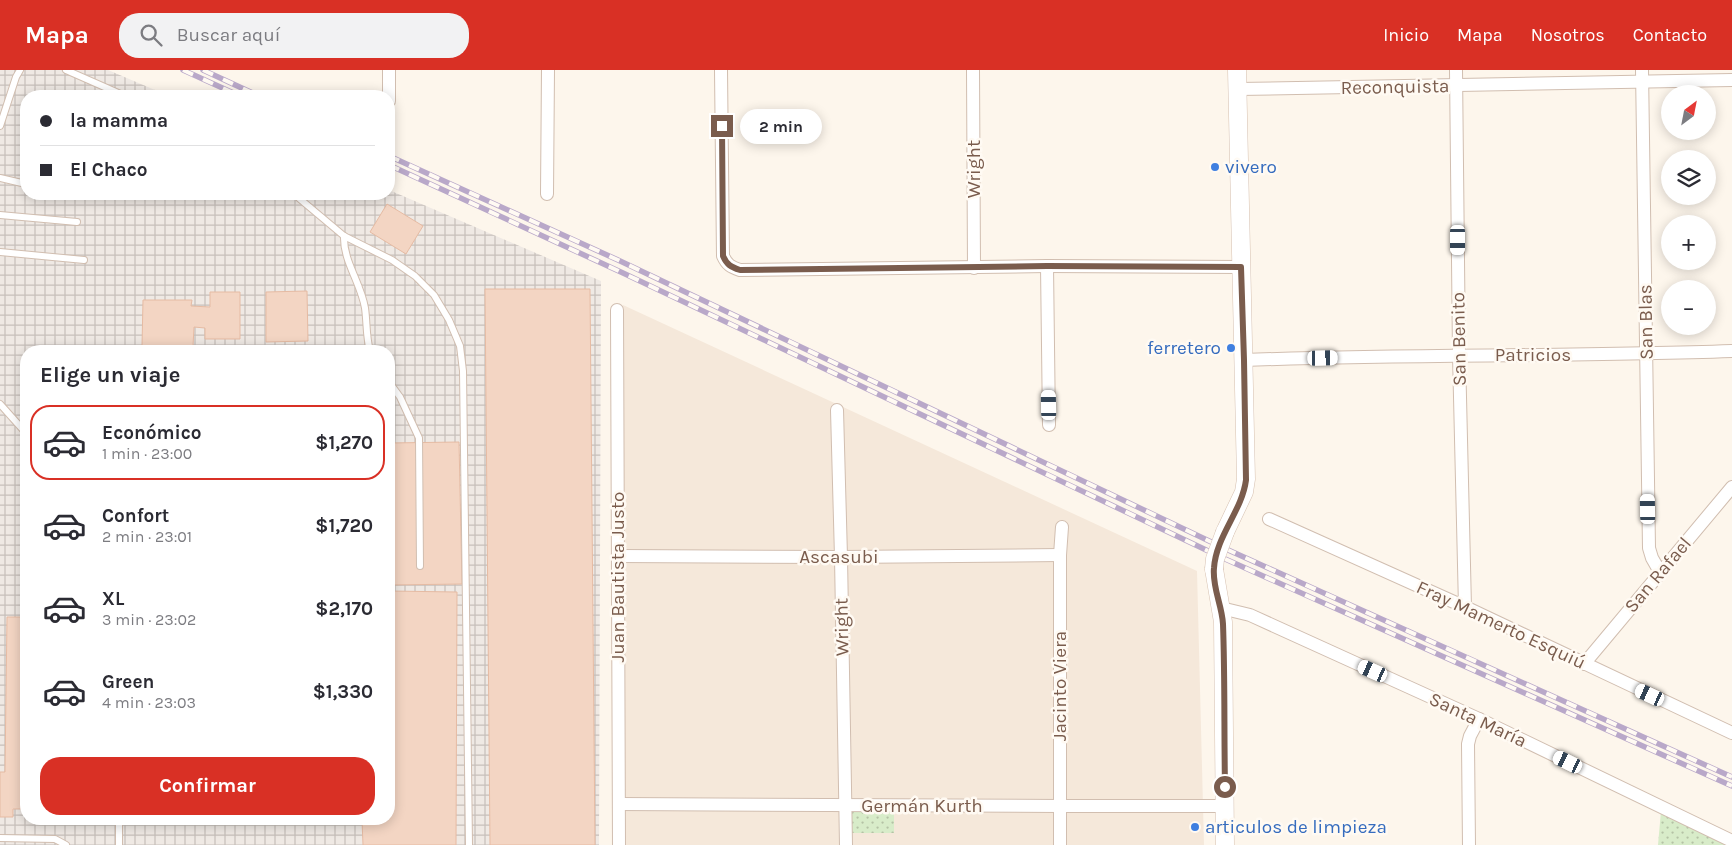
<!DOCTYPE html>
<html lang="es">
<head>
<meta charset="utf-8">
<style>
	:root { --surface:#fff; --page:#f2f2f3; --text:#2b2b33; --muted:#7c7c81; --line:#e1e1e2; --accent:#d93025 }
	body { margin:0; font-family:Karla,sans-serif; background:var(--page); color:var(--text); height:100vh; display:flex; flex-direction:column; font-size:19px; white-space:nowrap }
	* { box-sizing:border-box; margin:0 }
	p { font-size:16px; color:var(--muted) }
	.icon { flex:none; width:28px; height:28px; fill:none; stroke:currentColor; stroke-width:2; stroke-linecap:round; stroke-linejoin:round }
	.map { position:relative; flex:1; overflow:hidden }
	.side { position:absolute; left:20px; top:275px; width:375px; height:480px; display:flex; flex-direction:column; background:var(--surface); border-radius:20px; box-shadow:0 2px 12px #0003 }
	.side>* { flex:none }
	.top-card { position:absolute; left:20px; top:20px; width:375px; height:110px; border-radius:20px; box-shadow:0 2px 12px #0003; display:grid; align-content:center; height:110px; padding:0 20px; background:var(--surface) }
	.needle { width:32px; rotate:32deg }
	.tools { position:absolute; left:1661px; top:15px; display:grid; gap:10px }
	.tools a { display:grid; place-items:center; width:55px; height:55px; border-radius:50%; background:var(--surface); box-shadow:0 2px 12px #0003; font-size:25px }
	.end { position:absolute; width:22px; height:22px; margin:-11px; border:6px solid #7a5c4d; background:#fff; box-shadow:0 0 0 2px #fff }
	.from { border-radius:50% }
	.bubble { position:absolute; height:35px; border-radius:18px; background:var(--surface); box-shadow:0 2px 12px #0003; font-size:16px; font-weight:700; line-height:35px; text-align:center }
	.car { position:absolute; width:15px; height:30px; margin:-15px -8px; border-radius:6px; box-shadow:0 0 4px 1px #0007; background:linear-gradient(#fff 24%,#345 0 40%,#fff 0 76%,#345 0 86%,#fff 0) }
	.top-card b { display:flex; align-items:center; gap:18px; height:48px; font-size:19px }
	.top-card b+b { border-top:1px solid var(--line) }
	.top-card i { width:12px; height:12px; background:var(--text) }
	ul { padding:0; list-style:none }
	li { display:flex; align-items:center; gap:15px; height:75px; margin:0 10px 8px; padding:0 10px; border:2px solid transparent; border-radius:20px }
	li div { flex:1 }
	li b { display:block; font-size:19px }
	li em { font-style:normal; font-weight:700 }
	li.selected { border-color:var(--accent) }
	li>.icon { width:45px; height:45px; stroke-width:1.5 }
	h2 { padding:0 20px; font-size:22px; line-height:60px }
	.action { display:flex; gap:10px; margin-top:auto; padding:10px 20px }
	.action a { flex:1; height:58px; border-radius:20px; background:var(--accent); color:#fff; font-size:20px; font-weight:700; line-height:58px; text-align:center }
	header { display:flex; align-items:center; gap:30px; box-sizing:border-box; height:70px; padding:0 25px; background:var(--accent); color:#fff }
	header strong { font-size:24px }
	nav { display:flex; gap:28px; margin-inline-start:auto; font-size:18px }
	.search { width:350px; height:45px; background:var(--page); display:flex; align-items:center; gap:12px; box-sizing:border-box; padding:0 18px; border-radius:20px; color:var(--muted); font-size:19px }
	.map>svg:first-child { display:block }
	.residential { fill:#f5e8da }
	.industrial { fill:url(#industrial-grid); fill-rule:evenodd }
	.park { fill:url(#park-dots) }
	.building { fill:#f3d5c3; stroke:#e6bba3 }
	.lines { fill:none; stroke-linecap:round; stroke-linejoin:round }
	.service-casing { stroke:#d1beb0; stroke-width:8 }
	.minor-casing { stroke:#d1beb0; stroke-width:14 }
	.secondary-casing { stroke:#d6c0b0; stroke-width:19 }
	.service { stroke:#fff; stroke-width:6 }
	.minor { stroke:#fff; stroke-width:12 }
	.secondary { stroke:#fff; stroke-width:18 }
	.rail-casing { stroke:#b9a8c9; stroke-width:5.5 }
	.rail { stroke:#fffaf3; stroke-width:4; stroke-dasharray:11; stroke-linecap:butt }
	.secondary-bridge-casing { stroke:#d6c0b0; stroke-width:19; stroke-linecap:butt }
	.secondary-bridge { stroke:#fff; stroke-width:18 }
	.route { stroke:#7a5c4d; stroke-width:6 }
	.shop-dot { fill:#3f7fe0; stroke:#fffaf3; stroke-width:2 }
	.labels { text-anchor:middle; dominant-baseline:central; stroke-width:5; stroke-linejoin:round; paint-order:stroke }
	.street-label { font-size:19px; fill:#7a5c4d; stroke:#fffaf3 }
	.shop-label { font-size:19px; fill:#366cbe; stroke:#fffaf3; text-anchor:start }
</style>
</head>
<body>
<header>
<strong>Mapa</strong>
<div class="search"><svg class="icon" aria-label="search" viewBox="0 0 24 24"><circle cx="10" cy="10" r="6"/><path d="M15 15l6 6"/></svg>Buscar aquí</div>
<nav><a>Inicio</a><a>Mapa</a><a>Nosotros</a><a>Contacto</a></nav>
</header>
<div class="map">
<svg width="1732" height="775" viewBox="0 0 1732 775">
	<defs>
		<pattern id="industrial-grid" width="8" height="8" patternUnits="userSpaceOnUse" patternTransform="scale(1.25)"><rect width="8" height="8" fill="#efe9e4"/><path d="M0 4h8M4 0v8" fill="none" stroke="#c7c0bb"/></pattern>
		<pattern id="park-dots" width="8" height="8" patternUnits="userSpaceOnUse" patternTransform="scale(1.25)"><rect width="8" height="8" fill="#d8ecc9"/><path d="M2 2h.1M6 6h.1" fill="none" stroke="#b4c2a5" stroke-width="1.8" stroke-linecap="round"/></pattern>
	</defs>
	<rect width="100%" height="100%" fill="#fdf6ec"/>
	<polygon class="residential" points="623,235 1197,501 1204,775 623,775"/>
	<path class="industrial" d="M0,0H108L169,26H26V124H389V120L601,211L599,775H0ZM26,281H389V749H26Z"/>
	<g class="park">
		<rect x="849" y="741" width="45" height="22"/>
		<polygon points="1661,741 1729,775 1658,775"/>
	</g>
	<g class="building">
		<polygon points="387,134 423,156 406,184 370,162"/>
		<polygon points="485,219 590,219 595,775 490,775"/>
		<polygon points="307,221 308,271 266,272 266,222"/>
		<polygon points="210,222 240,222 240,269 205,269 205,258 194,257 193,276 142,276 143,230 192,230 191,236 210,237"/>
		<polygon points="459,372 462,514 389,515 389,373"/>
		<polygon points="389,521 457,522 456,775 363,775 362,750 347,749 389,749"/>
		<polygon points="7,547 26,547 26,739 13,739 13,747 0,747 0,702 5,702"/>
	</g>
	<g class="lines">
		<g class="service-casing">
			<g id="service">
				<polyline points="66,0 125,26"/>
				<polyline points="0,56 16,7 20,0"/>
				<polyline points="0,108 26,114"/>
				<polyline points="294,124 344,166 392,190 415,206 434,225 449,250 460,276 463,301 469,775"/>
				<polyline points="0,145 77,152"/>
				<path d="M344,166C343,191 361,213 365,238C367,252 366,267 370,281"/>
				<polyline points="0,182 84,190"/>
				<polyline points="389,312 400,327 419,368 420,496"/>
				<polyline points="0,334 26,363"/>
				<polyline points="0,768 55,769 66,775"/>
				<polyline points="119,775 119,749"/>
			</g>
		</g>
		<g class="minor-casing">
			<g id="minor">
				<path d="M721,0L723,186C727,195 731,197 740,200L1047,196L1241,197"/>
				<polyline points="973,0 974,198"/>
				<polyline points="1456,0 1459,285 1465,537"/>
				<polyline points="1642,0 1649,478 1652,488 1660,502"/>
				<polyline points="1238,19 1732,10"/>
				<polyline points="389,31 389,0"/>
				<polyline points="547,124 548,0"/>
				<polyline points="1047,196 1049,355"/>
				<polyline points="617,240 619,775"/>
				<path d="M1244,290C1407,284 1569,287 1732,281"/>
				<polyline points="837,340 841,487 846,775"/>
				<polyline points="1269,449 1465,537 1732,663"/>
				<polyline points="618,486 841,487 1060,485"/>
				<polyline points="1221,538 1250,545 1479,649 1732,771"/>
				<polyline points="1584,594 1732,417"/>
				<polyline points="619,734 1060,736 1225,736"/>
				<polyline points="1060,775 1060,485 1062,457"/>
				<polyline points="1469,775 1468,674 1470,666 1479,649"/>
			</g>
		</g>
		<g class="secondary-casing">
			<g id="secondary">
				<polyline points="1225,462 1244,422 1246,409 1237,0"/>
				<polyline points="1214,499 1223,552 1225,775"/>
			</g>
		</g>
		<use href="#service" class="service"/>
		<use href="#minor" class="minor"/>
		<use href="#secondary" class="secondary"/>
		<g class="rail-casing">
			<g id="rail">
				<polyline points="183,0 240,26"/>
				<polyline points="203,0 259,26"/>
				<polyline points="389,86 618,190 1226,479 1732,707"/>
				<polyline points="389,95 623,203 1223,488 1732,716"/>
			</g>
		</g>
		<use href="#rail" class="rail"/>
		<g class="secondary-bridge-casing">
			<polyline id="secondary-bridge" points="1214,499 1215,489 1225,462"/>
		</g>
		<use href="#secondary-bridge" class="secondary-bridge"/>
	</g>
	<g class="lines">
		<path class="route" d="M722,56L723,186C727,195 731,197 740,200L1047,196L1241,197L1244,290L1246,410C1242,441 1216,466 1214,498C1212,517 1222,535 1223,554C1225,608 1224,663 1225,717"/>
	</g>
	<g class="shop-dot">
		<circle cx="1215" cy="97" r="5"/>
		<circle cx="1231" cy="278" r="5"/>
		<circle cx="1195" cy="757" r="5"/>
	</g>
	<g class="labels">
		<g class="street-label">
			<text transform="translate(1395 17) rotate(-1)">Reconquista</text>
			<text transform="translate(974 99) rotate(-90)">Wright</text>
			<text transform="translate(1646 252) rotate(-91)">San Blas</text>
			<text transform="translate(1459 269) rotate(-91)">San Benito</text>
			<text x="1533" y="285">Patricios</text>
			<text x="839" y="487">Ascasubi</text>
			<text transform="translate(1658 505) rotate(-50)">San Rafael</text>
			<text transform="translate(618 507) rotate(-90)">Juan Bautista Justo</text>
			<text transform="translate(1501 555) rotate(25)">Fray Mamerto Esquiú</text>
			<text transform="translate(842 557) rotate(-91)">Wright</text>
			<text transform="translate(1060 616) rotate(-90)">Jacinto Viera</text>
			<text transform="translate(1478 650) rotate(25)">Santa María</text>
			<text x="922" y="736">Germán Kurth</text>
		</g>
		<g class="shop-label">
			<text x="1225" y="97">vivero</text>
			<text x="1221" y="278" text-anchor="end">ferretero</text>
			<text x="1205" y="757">articulos de limpieza</text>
		</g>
	</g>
</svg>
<div class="tools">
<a><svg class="needle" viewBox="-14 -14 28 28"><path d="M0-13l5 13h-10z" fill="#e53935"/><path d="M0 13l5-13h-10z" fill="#7c7c81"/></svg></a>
<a><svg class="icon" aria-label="layers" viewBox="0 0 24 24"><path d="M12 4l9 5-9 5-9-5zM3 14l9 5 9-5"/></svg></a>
<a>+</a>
<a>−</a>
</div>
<i class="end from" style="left:1225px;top:717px"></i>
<i class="end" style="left:722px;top:56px"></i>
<div class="bubble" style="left:740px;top:39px;width:82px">2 min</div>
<i class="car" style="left:1458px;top:170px;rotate:180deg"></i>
<i class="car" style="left:1323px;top:288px;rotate:89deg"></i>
<i class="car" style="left:1049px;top:335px;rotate:359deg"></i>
<i class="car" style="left:1648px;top:439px;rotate:359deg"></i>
<i class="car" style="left:1373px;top:601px;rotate:294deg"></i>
<i class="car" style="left:1650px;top:625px;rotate:295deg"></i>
<i class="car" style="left:1568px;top:692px;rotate:296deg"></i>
<div class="top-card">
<b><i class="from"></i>la mamma</b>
<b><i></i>El Chaco</b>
</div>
<section class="side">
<h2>Elige un viaje</h2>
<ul>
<li class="selected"><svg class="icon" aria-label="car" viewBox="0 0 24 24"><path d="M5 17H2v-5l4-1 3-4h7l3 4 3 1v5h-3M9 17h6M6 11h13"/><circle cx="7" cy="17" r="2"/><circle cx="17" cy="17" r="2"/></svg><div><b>Económico</b><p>1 min · 23:00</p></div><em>$1,270</em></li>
<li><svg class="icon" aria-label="car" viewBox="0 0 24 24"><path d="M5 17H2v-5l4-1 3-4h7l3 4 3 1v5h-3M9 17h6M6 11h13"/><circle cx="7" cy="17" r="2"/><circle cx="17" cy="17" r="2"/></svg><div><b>Confort</b><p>2 min · 23:01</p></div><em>$1,720</em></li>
<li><svg class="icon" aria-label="car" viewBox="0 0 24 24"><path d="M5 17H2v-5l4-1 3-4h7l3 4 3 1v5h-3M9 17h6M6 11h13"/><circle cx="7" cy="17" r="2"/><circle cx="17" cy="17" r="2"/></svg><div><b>XL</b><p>3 min · 23:02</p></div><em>$2,170</em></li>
<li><svg class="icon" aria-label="car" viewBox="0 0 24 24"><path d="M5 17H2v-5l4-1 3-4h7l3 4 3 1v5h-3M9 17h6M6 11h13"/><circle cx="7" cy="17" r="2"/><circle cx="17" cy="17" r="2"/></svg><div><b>Green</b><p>4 min · 23:03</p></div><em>$1,330</em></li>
</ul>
<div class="action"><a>Confirmar</a></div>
</section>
</div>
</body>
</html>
